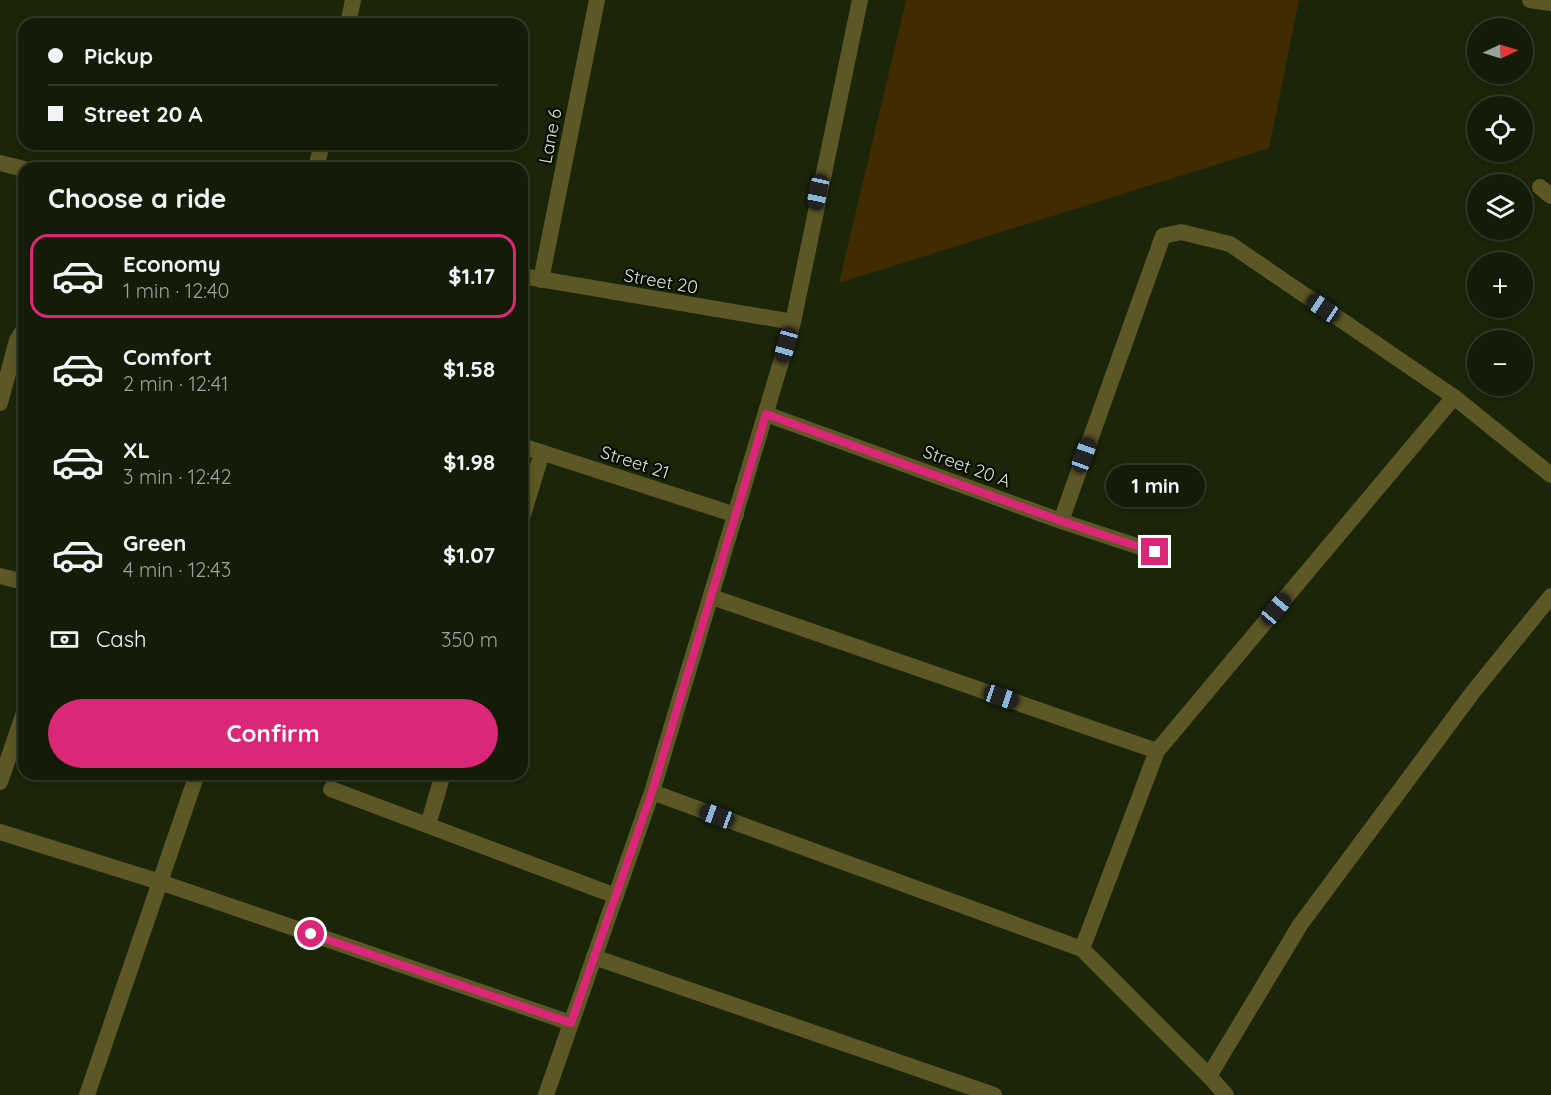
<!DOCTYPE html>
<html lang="en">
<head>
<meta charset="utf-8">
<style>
	:root { --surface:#141c07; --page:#1d2511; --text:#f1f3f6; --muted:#9da19b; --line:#333a28; --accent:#db2777 }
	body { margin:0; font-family:Quicksand,sans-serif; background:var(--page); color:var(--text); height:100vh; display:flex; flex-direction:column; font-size:22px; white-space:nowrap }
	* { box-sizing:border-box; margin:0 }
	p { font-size:20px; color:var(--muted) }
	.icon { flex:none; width:33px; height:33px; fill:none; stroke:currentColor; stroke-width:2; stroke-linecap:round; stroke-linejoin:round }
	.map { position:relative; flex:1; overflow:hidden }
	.drawer { position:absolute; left:18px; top:162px; width:510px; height:618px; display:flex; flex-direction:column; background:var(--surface); border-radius:18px; box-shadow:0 3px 9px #0003,0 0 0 2px var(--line) }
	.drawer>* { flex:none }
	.hud { position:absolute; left:18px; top:18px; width:510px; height:132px; border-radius:18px; box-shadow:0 3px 9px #0003,0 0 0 2px var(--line); display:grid; align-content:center; height:132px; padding:0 30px; background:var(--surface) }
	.needle { width:39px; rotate:86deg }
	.buttons { position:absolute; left:1467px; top:18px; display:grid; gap:12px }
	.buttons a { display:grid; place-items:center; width:66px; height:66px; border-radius:50%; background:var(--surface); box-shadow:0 3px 9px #0003,0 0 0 2px var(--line); font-size:30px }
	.end { position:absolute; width:27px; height:27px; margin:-14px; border:8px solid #db2777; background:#fff; box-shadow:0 0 0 3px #fff }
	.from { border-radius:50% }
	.bubble { position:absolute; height:42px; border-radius:21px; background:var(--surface); box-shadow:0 3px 9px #0003,0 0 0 2px var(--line); font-size:20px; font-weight:800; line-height:42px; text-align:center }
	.car { position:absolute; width:18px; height:36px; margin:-18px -9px; border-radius:8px; box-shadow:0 0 4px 2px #0007; background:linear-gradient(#222 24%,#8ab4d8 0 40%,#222 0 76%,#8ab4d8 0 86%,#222 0) }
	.hud b { display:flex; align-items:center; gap:21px; height:57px; font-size:22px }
	.hud b+b { border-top:2px solid var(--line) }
	.hud i { width:15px; height:15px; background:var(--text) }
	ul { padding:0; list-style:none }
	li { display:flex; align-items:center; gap:18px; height:84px; margin:0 12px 9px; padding:0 18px; border:3px solid transparent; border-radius:18px }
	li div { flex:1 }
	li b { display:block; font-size:22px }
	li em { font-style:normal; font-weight:800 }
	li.on { border-color:var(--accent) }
	li>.icon { width:54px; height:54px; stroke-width:1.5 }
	h2 { padding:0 30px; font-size:27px; line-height:72px }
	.pay { display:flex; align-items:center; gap:15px; height:66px; padding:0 30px; font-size:22px }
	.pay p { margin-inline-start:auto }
	.cta { display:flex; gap:12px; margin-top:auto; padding:12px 30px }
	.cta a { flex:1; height:69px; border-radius:36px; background:var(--accent); color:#fff; font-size:24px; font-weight:800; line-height:69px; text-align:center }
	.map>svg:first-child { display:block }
	.green { fill:#412b00 }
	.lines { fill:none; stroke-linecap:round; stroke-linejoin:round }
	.minor { stroke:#5d5725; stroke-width:16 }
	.route { stroke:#db2777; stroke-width:8 }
	.labels { text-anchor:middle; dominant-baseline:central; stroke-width:4.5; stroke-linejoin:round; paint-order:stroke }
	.street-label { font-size:18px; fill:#dce4d3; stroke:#080c03 }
</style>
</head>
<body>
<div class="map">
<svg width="1551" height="1095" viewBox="0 0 1551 1095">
	<rect width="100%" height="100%" fill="#1a2509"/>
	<polygon class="green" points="906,0 1299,0 1269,148 839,283"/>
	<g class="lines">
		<g class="minor">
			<polyline points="1530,0 1551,3"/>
			<polyline points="348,24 353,0"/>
			<polyline points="0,163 24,169"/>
			<polyline points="316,168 322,144"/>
			<polyline points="1540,187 1551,196"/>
			<polyline points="522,276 793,322"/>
			<polyline points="541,280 597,0"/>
			<polyline points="1454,397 1157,751 1082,949 1209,1076 1300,925 1473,692 1551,596"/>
			<polyline points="0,403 17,340 24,329"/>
			<polyline points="766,414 1061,521 1155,552"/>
			<polyline points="522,446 736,515"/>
			<polyline points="522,518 542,453"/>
			<polyline points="1061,521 1163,236 1181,232 1230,244 1454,397 1551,475"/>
			<polyline points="0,576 24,582"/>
			<polyline points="712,597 1157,751"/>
			<polyline points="0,782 24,713"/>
			<polyline points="331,789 616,896"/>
			<polyline points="652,792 1082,949"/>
			<polyline points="428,825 443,774"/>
			<polyline points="0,832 160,882 571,1023"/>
			<polyline points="594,957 994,1095"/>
			<polyline points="1209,1076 1226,1095"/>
			<polyline points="87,1095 197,774"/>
			<polyline points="546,1095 652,792 793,322 860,0"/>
		</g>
	</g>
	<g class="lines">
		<polyline class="route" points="311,934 571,1023 652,792 766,414 1061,521 1155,552"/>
	</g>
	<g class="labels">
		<g class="street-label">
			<text transform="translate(550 136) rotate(-79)">Lane 6</text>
			<text transform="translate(661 281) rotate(10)">Street 20</text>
			<text transform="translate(635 462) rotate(18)">Street 21</text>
			<text transform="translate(967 466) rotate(20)">Street 20 A</text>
		</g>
	</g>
</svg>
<div class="buttons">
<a><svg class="needle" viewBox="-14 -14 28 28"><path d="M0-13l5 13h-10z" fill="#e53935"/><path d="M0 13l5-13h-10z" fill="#9da19b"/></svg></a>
<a><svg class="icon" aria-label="locate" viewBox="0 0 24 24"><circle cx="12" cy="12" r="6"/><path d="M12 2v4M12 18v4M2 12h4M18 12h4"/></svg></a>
<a><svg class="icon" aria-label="layers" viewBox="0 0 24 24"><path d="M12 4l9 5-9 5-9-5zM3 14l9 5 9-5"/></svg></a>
<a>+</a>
<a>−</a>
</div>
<i class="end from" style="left:311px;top:934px"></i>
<i class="end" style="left:1155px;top:552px"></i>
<div class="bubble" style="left:1106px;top:465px;width:99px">1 min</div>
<i class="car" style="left:818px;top:192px;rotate:192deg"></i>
<i class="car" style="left:1323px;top:308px;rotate:304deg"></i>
<i class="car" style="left:786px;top:345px;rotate:196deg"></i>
<i class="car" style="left:1084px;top:455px;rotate:20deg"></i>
<i class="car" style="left:1276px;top:609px;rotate:40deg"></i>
<i class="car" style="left:1001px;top:697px;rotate:109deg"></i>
<i class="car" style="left:717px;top:816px;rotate:290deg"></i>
<div class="hud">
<b><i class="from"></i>Pickup</b>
<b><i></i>Street 20 A</b>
</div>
<section class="drawer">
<h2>Choose a ride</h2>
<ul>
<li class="on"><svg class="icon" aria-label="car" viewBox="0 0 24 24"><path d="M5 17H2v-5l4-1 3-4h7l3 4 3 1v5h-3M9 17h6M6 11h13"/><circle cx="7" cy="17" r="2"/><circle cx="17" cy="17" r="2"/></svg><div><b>Economy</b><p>1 min · 12:40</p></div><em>$1.17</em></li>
<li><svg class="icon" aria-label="car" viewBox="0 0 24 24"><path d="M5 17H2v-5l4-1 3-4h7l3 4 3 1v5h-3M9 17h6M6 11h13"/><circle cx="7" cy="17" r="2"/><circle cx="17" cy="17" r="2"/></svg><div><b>Comfort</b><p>2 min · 12:41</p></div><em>$1.58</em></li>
<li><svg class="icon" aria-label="car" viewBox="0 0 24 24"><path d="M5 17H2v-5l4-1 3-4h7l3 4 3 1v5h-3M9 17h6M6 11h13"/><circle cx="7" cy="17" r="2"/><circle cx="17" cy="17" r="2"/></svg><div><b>XL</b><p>3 min · 12:42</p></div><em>$1.98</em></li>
<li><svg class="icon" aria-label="car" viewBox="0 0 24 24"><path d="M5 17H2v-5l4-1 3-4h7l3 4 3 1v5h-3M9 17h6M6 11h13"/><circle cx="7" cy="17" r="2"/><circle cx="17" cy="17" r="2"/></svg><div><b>Green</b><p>4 min · 12:43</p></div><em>$1.07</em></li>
</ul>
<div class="pay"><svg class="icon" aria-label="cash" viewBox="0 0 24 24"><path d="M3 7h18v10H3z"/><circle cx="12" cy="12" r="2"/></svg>Cash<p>350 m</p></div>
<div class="cta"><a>Confirm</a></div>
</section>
</div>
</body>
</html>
